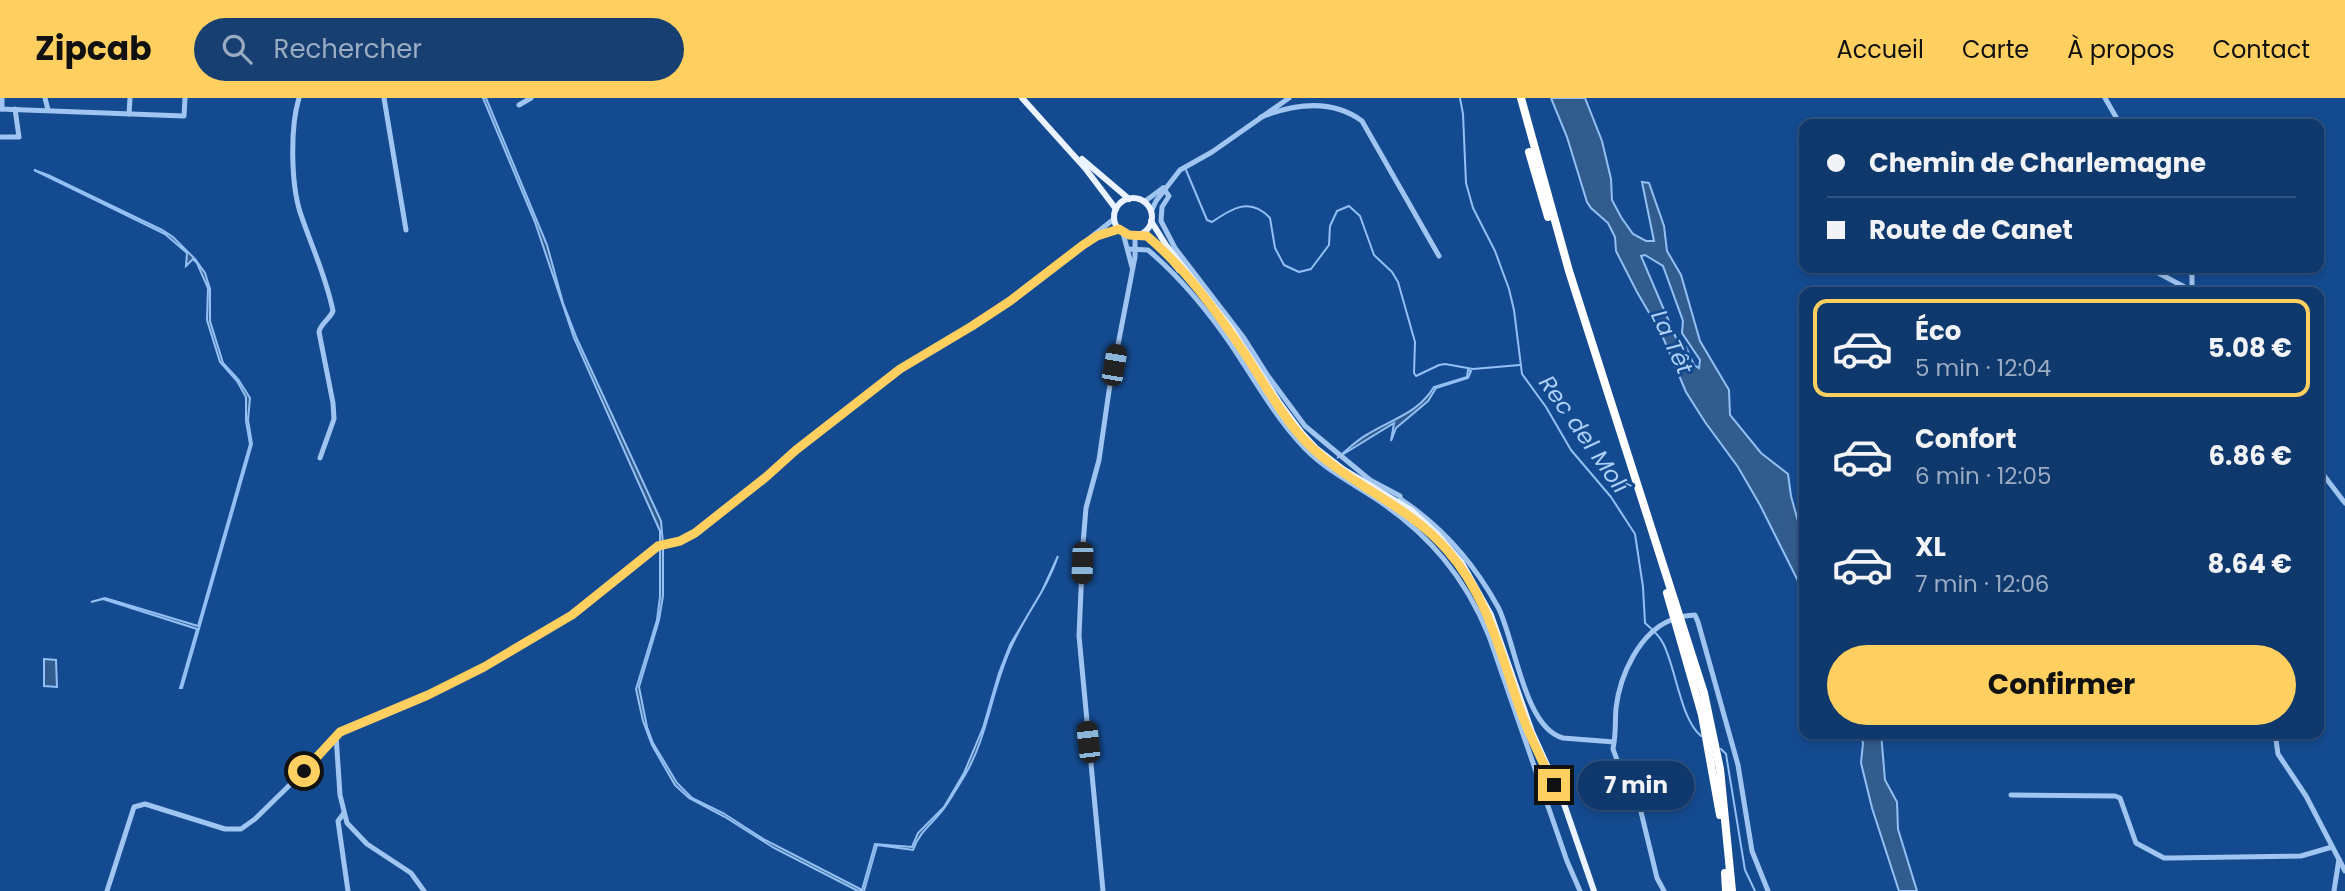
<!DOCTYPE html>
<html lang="fr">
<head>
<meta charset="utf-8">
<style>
	:root { --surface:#0f386c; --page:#183f72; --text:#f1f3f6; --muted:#9bacc2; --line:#2f527f; --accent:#ffd060 }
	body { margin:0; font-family:Poppins,sans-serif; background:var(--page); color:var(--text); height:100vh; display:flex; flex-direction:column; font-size:26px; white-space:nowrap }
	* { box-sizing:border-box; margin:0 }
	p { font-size:23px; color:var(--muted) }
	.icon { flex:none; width:38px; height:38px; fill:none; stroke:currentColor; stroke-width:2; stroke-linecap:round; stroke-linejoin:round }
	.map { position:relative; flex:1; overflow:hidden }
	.side { position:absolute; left:1799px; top:189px; width:525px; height:452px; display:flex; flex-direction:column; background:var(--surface); border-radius:14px; box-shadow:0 4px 10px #0003,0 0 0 2px var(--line) }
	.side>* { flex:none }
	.guide { position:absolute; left:1799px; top:21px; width:525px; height:154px; border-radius:14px; box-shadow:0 4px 10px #0003,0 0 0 2px var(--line); display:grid; align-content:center; height:154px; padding:0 28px; background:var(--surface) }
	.end { position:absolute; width:32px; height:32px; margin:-16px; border:9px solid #ffd060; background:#111; box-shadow:0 0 0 4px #111 }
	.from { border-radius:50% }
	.bubble { position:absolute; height:49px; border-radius:24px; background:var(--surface); box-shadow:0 4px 10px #0003,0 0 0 2px var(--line); font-size:23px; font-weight:700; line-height:49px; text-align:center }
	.car { position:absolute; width:21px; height:42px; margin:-21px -10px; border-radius:9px; box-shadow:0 0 5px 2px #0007; background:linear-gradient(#222 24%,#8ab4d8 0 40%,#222 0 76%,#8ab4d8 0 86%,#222 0) }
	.guide b { display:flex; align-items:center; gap:24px; height:66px; font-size:26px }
	.guide b+b { border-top:2px solid var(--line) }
	.guide i { width:18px; height:18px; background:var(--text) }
	ul { padding:12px 0 0; list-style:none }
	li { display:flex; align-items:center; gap:21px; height:98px; margin:0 14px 10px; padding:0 14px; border:4px solid transparent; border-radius:14px }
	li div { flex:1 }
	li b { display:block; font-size:26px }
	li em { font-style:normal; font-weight:700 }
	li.on { border-color:var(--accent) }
	li>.icon { width:63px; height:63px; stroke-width:1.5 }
	.button { display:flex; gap:14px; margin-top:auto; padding:14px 28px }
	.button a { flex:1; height:80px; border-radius:42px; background:var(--accent); color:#111; font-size:28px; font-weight:700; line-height:80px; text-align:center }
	header { display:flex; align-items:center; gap:42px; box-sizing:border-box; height:98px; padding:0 35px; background:var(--accent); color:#111 }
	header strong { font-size:33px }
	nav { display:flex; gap:38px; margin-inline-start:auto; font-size:24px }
	.search { width:490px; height:63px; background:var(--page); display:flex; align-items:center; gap:18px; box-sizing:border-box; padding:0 24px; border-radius:38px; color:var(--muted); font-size:26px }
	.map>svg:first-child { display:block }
	.water { fill:#335c8e; stroke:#93c0f4; stroke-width:2; fill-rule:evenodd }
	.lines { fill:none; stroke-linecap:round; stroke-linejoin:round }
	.stream { stroke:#93c0f4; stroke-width:2 }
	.minor { stroke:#a1c5f1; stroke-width:5 }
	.major { stroke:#eaf3ff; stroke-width:6 }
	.highway { stroke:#fff; stroke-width:8 }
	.route { stroke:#ffd060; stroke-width:9 }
	.labels { text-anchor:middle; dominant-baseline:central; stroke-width:6; stroke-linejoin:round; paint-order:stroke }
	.water-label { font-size:23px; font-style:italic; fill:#add0f8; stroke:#144b90 }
</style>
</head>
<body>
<header>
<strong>Zipcab</strong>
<div class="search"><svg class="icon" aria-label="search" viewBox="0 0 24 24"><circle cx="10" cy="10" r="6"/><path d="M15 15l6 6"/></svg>Rechercher</div>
<nav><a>Accueil</a><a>Carte</a><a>À propos</a><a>Contact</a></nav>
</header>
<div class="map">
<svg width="2345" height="793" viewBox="0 0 2345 793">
	<rect width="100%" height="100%" fill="#144b90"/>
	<g class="water">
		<polygon points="483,0 486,0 547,147 563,205 577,241 661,423 663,446 660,447 660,433 574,240 535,124"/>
		<path d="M1551,0H1585L1602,43L1611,81L1612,102L1621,119L1633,136L1646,143H1654L1642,84L1649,85L1664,128L1667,153L1681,177L1700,243L1729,292L1730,317L1761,355L1788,376L1791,398L1804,445V495L1760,407L1738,369L1705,324L1686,294L1662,237L1637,194L1616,153L1615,139L1608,125L1591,110L1587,104L1567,39ZM1645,157L1663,168L1683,223L1682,235L1700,262L1699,270L1694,267L1686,249L1680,248L1676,240L1641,158Z"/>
		<polygon points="34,72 48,77 162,132 173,139 195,161 205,175 210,191 210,223 223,265 238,281 250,300 248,322 252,346 182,590 180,590 197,531 103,501 91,504 105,500 198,528 250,346 246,323 246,299 237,283 220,264 207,222 208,190 197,165 193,161 186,168 187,155 165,136"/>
		<path d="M1468,272L1471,273L1468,280L1436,290L1428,303L1396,330L1391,343L1394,325L1337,360C1347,352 1357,342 1368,336C1394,320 1417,316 1434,289L1467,279Z"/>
		<path d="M660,449H663V498L659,522L639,589L647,629L653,645L677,685L692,700L723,715L765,742L862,792L875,746L912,749L918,735L944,709L964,675L983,630L999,575L1010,547L1042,493L1058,458C1047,491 1027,514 1013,545C992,587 989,636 965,677C959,687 952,699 945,709C934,725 920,732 913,752L877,747L864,793H858L774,750L725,719L689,700L675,687L652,647L643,623L636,591L657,522L660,499Z"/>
		<polygon points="44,561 56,562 57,589 44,588"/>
		<polygon points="1860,635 1881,635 1885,682 1897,704 1898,731 1917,793 1899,793 1872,710 1861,665 1863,645"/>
	</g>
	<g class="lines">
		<g class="stream">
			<path d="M1460,0L1463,16L1466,85L1473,110L1495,153L1509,191L1514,212L1522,276L1546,309L1571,352L1611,399L1635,436L1643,489L1645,525C1652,531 1659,537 1663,545C1676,570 1680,620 1701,638"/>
			<path d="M1186,72L1207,122L1212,124C1231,111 1250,98 1270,120L1275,150L1284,167L1299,174L1311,171L1329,147L1330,128L1337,113L1349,108L1360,118L1374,157L1392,174L1398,184L1415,244L1414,275L1416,278L1439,267L1445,266L1473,271L1520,267"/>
			<polyline points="1721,651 1726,656 1745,772 1755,793"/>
		</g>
		<g class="minor">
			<polyline points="45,0 48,12"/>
			<path d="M299,0C290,29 291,85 300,114C311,147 326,178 333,213C330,221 320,226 319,234L333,305L334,321L320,360"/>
			<polyline points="384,0 406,132"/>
			<polyline points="2105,0 2120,26"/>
			<polyline points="519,7 531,0"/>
			<polyline points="0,11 184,18 185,0"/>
			<polyline points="2,11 2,0"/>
			<polyline points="129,16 130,0"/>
			<path d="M1261,19C1294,6 1331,0 1362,23L1439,158"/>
			<polyline points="0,39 19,39 15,11"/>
			<polyline points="1163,90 1169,98 1162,109 1161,123 1175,150 1244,240 1268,278 1305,328 1370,382 1400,398 1401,403"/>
			<polyline points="1144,104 1163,90"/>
			<polyline points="1151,114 1156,103 1180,72 1212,54 1289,0"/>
			<polyline points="1123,135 1132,169"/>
			<polyline points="1095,140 1119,131"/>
			<path d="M1128,151L1148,152C1180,179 1208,213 1232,248C1254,281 1273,315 1299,344C1320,369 1349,383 1376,401C1429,436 1465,479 1489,538L1567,763L1580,793"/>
			<polyline points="2149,170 2192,193"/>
			<polyline points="2188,170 2192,178 2192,194"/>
			<polyline points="2319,371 2345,405"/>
			<path d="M1402,402C1442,429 1475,467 1498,509C1515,542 1524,630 1563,640L1614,644L1613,651L1623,678L1636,693L1657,780L1664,793"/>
			<polyline points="1685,518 1695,517 1698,524 1738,667 1752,753 1768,793"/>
			<polyline points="2275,635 2278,656 2306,698 2345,773"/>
			<polyline points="336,637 340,697 347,725 367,746 411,775 424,793"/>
			<path d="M1614,644C1616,632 1615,621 1616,610C1620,577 1639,535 1671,522"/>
			<polyline points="2011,697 2115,698 2120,700 2136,745 2164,760 2170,760 2301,758 2332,749"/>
			<polyline points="344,715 338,723 348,793"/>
			<polyline points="107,793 134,709 145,706 225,731 241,731 255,721 304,673 340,634 428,597 521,548 572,517 613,486 652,452 658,448 680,443 695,435 766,379 796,352 900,271 972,228 1010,203 1114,121"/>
			<polyline points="1103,793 1079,538 1083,446 1086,410 1099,362 1109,293 1135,159 1135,138"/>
			<polyline points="2334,793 2339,761"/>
		</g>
		<g class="major">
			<polyline points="1022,0 1085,70 1116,111"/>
			<polyline points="1082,61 1129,101"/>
			<circle cx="1133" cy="119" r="19"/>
			<polyline points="1151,123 1166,147 1231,230 1279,304 1302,335 1316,350 1343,371 1411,412 1437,436 1462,465 1491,517 1532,634 1562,700 1594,793"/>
			<path d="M1140,137C1156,139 1169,160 1179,172"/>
			<polyline points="1382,399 1419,424"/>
		</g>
		<g class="highway">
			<polyline points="1521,0 1569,173 1704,595 1720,671 1732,793"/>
			<polyline points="1529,54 1548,119"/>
			<polyline points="1667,495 1702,617 1720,717"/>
			<polyline points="1725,775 1726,793"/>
		</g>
	</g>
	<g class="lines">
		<path class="route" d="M304,673L340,634L428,597L484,569L572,517L658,448L680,443L695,435L766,379L796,352L900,271L972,228L1010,203L1083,147L1097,138L1119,131L1129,137L1147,138C1185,170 1217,214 1245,256C1262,282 1277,310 1298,335C1339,384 1405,403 1447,452C1488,498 1501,558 1521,614C1530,639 1542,663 1554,687"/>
	</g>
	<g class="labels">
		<g class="water-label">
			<text transform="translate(1672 244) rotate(65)">La Têt</text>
			<text transform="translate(1584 336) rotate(55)">Rec del Molí</text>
		</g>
	</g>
</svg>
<i class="end from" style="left:304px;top:673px"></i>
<i class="end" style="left:1554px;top:687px"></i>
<div class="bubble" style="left:1578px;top:663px;width:116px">7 min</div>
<i class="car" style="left:1114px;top:267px;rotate:10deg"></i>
<i class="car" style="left:1082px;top:465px;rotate:182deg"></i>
<i class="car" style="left:1088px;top:644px;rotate:354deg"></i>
<div class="guide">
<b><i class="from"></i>Chemin de Charlemagne</b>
<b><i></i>Route de Canet</b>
</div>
<section class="side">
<ul>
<li class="on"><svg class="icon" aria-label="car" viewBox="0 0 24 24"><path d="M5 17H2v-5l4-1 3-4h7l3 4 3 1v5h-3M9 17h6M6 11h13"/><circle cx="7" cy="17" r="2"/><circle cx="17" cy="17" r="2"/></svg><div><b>Éco</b><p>5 min · 12:04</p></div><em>5.08 €</em></li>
<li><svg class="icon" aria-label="car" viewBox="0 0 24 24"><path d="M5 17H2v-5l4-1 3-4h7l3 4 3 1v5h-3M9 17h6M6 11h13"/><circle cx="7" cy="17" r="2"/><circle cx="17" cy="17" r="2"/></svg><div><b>Confort</b><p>6 min · 12:05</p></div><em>6.86 €</em></li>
<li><svg class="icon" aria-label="car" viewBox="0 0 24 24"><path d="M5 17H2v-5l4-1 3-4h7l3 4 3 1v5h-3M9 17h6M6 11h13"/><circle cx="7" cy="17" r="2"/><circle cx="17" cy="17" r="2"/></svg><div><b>XL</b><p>7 min · 12:06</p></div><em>8.64 €</em></li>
</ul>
<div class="button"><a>Confirmer</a></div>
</section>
</div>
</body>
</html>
